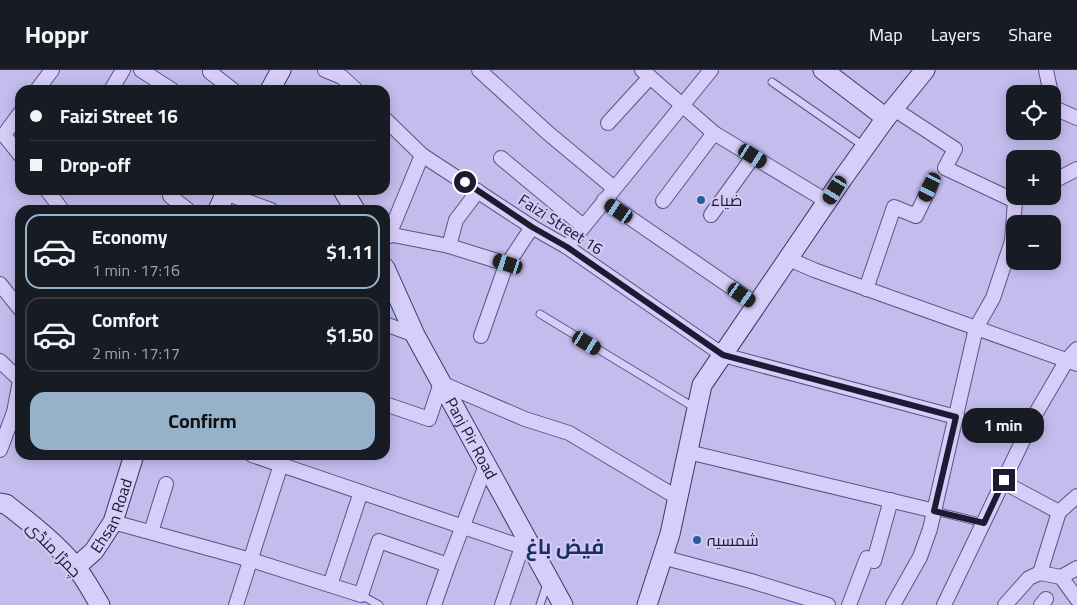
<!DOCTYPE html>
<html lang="en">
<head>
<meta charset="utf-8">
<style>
	:root { --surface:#171b24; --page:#242831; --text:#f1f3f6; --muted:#9ea1a6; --line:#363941; --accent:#96b1c9 }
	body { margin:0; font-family:Georgia,Cairo,serif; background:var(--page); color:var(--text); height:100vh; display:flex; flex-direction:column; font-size:19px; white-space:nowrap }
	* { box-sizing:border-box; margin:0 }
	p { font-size:16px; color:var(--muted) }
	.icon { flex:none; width:28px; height:28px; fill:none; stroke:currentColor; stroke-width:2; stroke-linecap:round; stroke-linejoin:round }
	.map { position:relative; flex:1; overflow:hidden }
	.details { position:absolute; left:15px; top:135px; width:375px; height:255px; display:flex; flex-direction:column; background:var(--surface); border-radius:15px; box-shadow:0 2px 12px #0003 }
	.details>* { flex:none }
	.top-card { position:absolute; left:15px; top:15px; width:375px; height:110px; border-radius:15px; box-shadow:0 2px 12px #0003; display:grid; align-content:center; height:110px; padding:0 15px; background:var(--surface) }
	.buttons { position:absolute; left:1006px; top:15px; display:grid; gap:10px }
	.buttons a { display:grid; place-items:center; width:55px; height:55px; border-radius:10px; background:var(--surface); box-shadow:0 2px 12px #0003; font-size:25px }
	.end { position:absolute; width:22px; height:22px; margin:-11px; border:6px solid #1b1c33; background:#fff; box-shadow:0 0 0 2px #fff }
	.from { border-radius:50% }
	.bubble { position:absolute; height:35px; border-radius:15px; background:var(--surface); box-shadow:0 2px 12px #0003; font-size:16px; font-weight:700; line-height:35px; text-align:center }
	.car { position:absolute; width:15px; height:30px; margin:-15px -8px; border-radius:6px; box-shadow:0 0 4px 1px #0007; background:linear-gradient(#222 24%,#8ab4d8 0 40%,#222 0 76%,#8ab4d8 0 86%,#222 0) }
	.top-card b { display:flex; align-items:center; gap:18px; height:48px; font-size:19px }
	.top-card b+b { border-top:1px solid var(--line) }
	.top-card i { width:12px; height:12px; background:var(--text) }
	ul { padding:9px 0 0; list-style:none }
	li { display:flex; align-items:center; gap:15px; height:75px; margin:0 10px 8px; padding:0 5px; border:2px solid var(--line); border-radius:15px }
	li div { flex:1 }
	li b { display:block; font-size:19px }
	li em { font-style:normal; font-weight:700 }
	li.selected { border-color:var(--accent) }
	li>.icon { width:45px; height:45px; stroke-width:1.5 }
	.primary-button { display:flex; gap:10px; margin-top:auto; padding:10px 15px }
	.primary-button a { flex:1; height:58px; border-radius:15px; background:var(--accent); color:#111; font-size:20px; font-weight:700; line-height:58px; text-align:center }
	header { display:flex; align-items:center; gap:30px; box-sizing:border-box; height:70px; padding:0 25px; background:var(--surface); border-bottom:1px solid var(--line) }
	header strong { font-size:24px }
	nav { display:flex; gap:28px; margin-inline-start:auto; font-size:18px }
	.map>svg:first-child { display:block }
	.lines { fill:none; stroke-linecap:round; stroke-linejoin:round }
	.lane-casing { stroke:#565684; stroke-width:9 }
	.street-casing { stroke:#565684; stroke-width:16 }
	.secondary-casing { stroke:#393a66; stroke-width:21 }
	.lane { stroke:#d6cef8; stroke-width:7 }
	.street { stroke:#d6cef8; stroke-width:14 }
	.secondary { stroke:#d6cef8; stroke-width:19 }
	.route { stroke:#1b1c33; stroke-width:6 }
	.poi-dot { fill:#266093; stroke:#d3cbf5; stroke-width:2 }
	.labels { text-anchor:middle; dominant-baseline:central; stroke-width:4; stroke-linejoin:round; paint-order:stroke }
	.poi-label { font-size:16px; fill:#1b1c33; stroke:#d3cbf5; text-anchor:start }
	.street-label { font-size:16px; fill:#1b1c33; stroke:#d3cbf5 }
	.district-label { font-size:21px; font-weight:bold; fill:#1a3060; stroke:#d3cbf5 }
</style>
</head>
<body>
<header>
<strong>Hoppr</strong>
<nav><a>Map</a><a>Layers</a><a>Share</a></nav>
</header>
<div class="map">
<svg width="1077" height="535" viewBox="0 0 1077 535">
	<rect width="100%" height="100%" fill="#c4bced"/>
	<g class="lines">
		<g class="lane-casing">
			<g id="lane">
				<polyline points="772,12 865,77"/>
				<polyline points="540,244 695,338"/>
				<polyline points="956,347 1026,363"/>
				<polyline points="935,441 984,453"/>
				<polyline points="361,525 379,535"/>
				<polyline points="540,535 547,514"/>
			</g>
		</g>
		<g class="street-casing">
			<g id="street">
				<polyline points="141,0 172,20"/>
				<polyline points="325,0 342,7 356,20"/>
				<polyline points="479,0 548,63 614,118"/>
				<polyline points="642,0 714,63 828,132"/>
				<polyline points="1046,0 1051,24"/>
				<polyline points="210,2 233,20"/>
				<polyline points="37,20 52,0"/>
				<polyline points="111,20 123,0"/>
				<polyline points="1052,31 1054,38 1077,48"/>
				<polyline points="20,43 4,65 20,85"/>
				<polyline points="385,49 422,85 532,157 567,177 723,285 956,347"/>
				<polyline points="608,53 650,7"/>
				<polyline points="501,88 583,156"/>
				<polyline points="1052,112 1077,99"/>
				<polyline points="47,120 62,140"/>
				<polyline points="174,120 170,126 188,140"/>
				<polyline points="225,123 271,140"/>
				<polyline points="604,130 757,235"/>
				<polyline points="663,131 714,63"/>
				<polyline points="711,145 753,87"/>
				<polyline points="389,165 422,85"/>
				<polyline points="385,167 393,165 449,176 456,150 478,121"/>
				<polyline points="449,176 507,194"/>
				<polyline points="567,177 711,0"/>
				<polyline points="789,189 814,200 1077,294"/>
				<polyline points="0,214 20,239"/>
				<polyline points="866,219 894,137 916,146 930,117"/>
				<polyline points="385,254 415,265"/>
				<polyline points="481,266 505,198 532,157"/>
				<polyline points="0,291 20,310"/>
				<polyline points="385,334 429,349 441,313 525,349 569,363 678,428"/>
				<polyline points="0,380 14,342 20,311"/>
				<polyline points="688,382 935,441"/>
				<polyline points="252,385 534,481"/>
				<polyline points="1003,412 1059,442 1077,426"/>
				<polyline points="1059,442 1040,503 1061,507 1077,498"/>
				<polyline points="113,452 251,490 361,525 379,471 448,495 486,395"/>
				<polyline points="151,462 166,414"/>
				<polyline points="662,487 751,511 828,535"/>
				<polyline points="1061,507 1077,529"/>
				<polyline points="330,515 361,422"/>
				<polyline points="236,535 284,385"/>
				<polyline points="434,535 448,495"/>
				<polyline points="502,535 522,477"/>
				<polyline points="849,535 867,488 874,491 891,430"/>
				<polyline points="893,535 920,487 930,459 976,258 993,228 1012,171 1015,131 945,98 955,79 894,39"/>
				<polyline points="944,535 1036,343 1067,290 1077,279"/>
				<polyline points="1005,535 1029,508 1040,503"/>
				<polyline points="1041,535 1046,529"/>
			</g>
		</g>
		<g class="secondary-casing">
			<g id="secondary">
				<polyline points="823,0 886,48"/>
				<polyline points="270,20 281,0"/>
				<polyline points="343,120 355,140"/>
				<polyline points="218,140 227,120"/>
				<path id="s1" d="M385,198L415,265L563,535"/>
				<path d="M0,433L6,434C30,453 55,472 75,496C85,508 92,522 100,535"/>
				<path id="s2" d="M76,497L94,481L113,452L134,385"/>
				<polyline points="647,535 670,464 702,315 843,108 886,48 925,0"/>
			</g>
		</g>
		<use href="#lane" class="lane"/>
		<use href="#street" class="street"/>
		<use href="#secondary" class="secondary"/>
	</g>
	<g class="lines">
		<polyline class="route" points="465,112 532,157 567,177 723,285 956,347 934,441 984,453 1004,410"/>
	</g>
	<g class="poi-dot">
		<circle cx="701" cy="130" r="5"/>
		<circle cx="697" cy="470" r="5"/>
	</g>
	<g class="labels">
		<g class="poi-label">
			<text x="711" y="130">ضیاء</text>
			<text x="707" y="470">شمسیہ</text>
		</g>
		<g class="street-label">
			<text transform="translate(561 154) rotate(33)">Faizi Street 16</text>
			<text stroke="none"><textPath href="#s1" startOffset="191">Panj Pir Road</textPath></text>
			<text stroke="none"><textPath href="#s2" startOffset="64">Ehsan Road</textPath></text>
			<text transform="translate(54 479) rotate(46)">چمڑا منڈی</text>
		</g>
		<g class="district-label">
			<text x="565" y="476">فیض باغ</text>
		</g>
	</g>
</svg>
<div class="buttons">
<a><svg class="icon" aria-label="locate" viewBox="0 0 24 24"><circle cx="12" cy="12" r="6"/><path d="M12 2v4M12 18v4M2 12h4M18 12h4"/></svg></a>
<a>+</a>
<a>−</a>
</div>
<i class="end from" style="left:465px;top:112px"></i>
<i class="end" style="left:1004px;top:410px"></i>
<div class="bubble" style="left:962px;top:338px;width:82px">1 min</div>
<i class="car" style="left:753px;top:86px;rotate:122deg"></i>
<i class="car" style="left:930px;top:117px;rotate:206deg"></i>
<i class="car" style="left:835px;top:120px;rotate:211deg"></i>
<i class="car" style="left:619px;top:141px;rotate:304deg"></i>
<i class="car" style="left:508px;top:194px;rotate:288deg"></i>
<i class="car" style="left:742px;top:225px;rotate:125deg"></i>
<i class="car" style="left:587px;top:273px;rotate:121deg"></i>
<div class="top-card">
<b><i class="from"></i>Faizi Street 16</b>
<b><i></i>Drop-off</b>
</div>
<section class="details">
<ul>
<li class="selected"><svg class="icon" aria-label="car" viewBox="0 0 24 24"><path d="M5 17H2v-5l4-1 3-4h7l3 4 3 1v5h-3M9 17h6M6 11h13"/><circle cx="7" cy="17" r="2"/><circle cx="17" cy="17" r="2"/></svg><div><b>Economy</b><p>1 min · 17:16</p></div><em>$1.11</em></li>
<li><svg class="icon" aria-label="car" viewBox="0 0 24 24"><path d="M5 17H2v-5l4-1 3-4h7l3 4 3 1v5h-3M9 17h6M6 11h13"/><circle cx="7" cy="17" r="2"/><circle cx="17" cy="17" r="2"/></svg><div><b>Comfort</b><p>2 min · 17:17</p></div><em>$1.50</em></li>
</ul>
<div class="primary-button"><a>Confirm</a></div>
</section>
</div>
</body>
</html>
